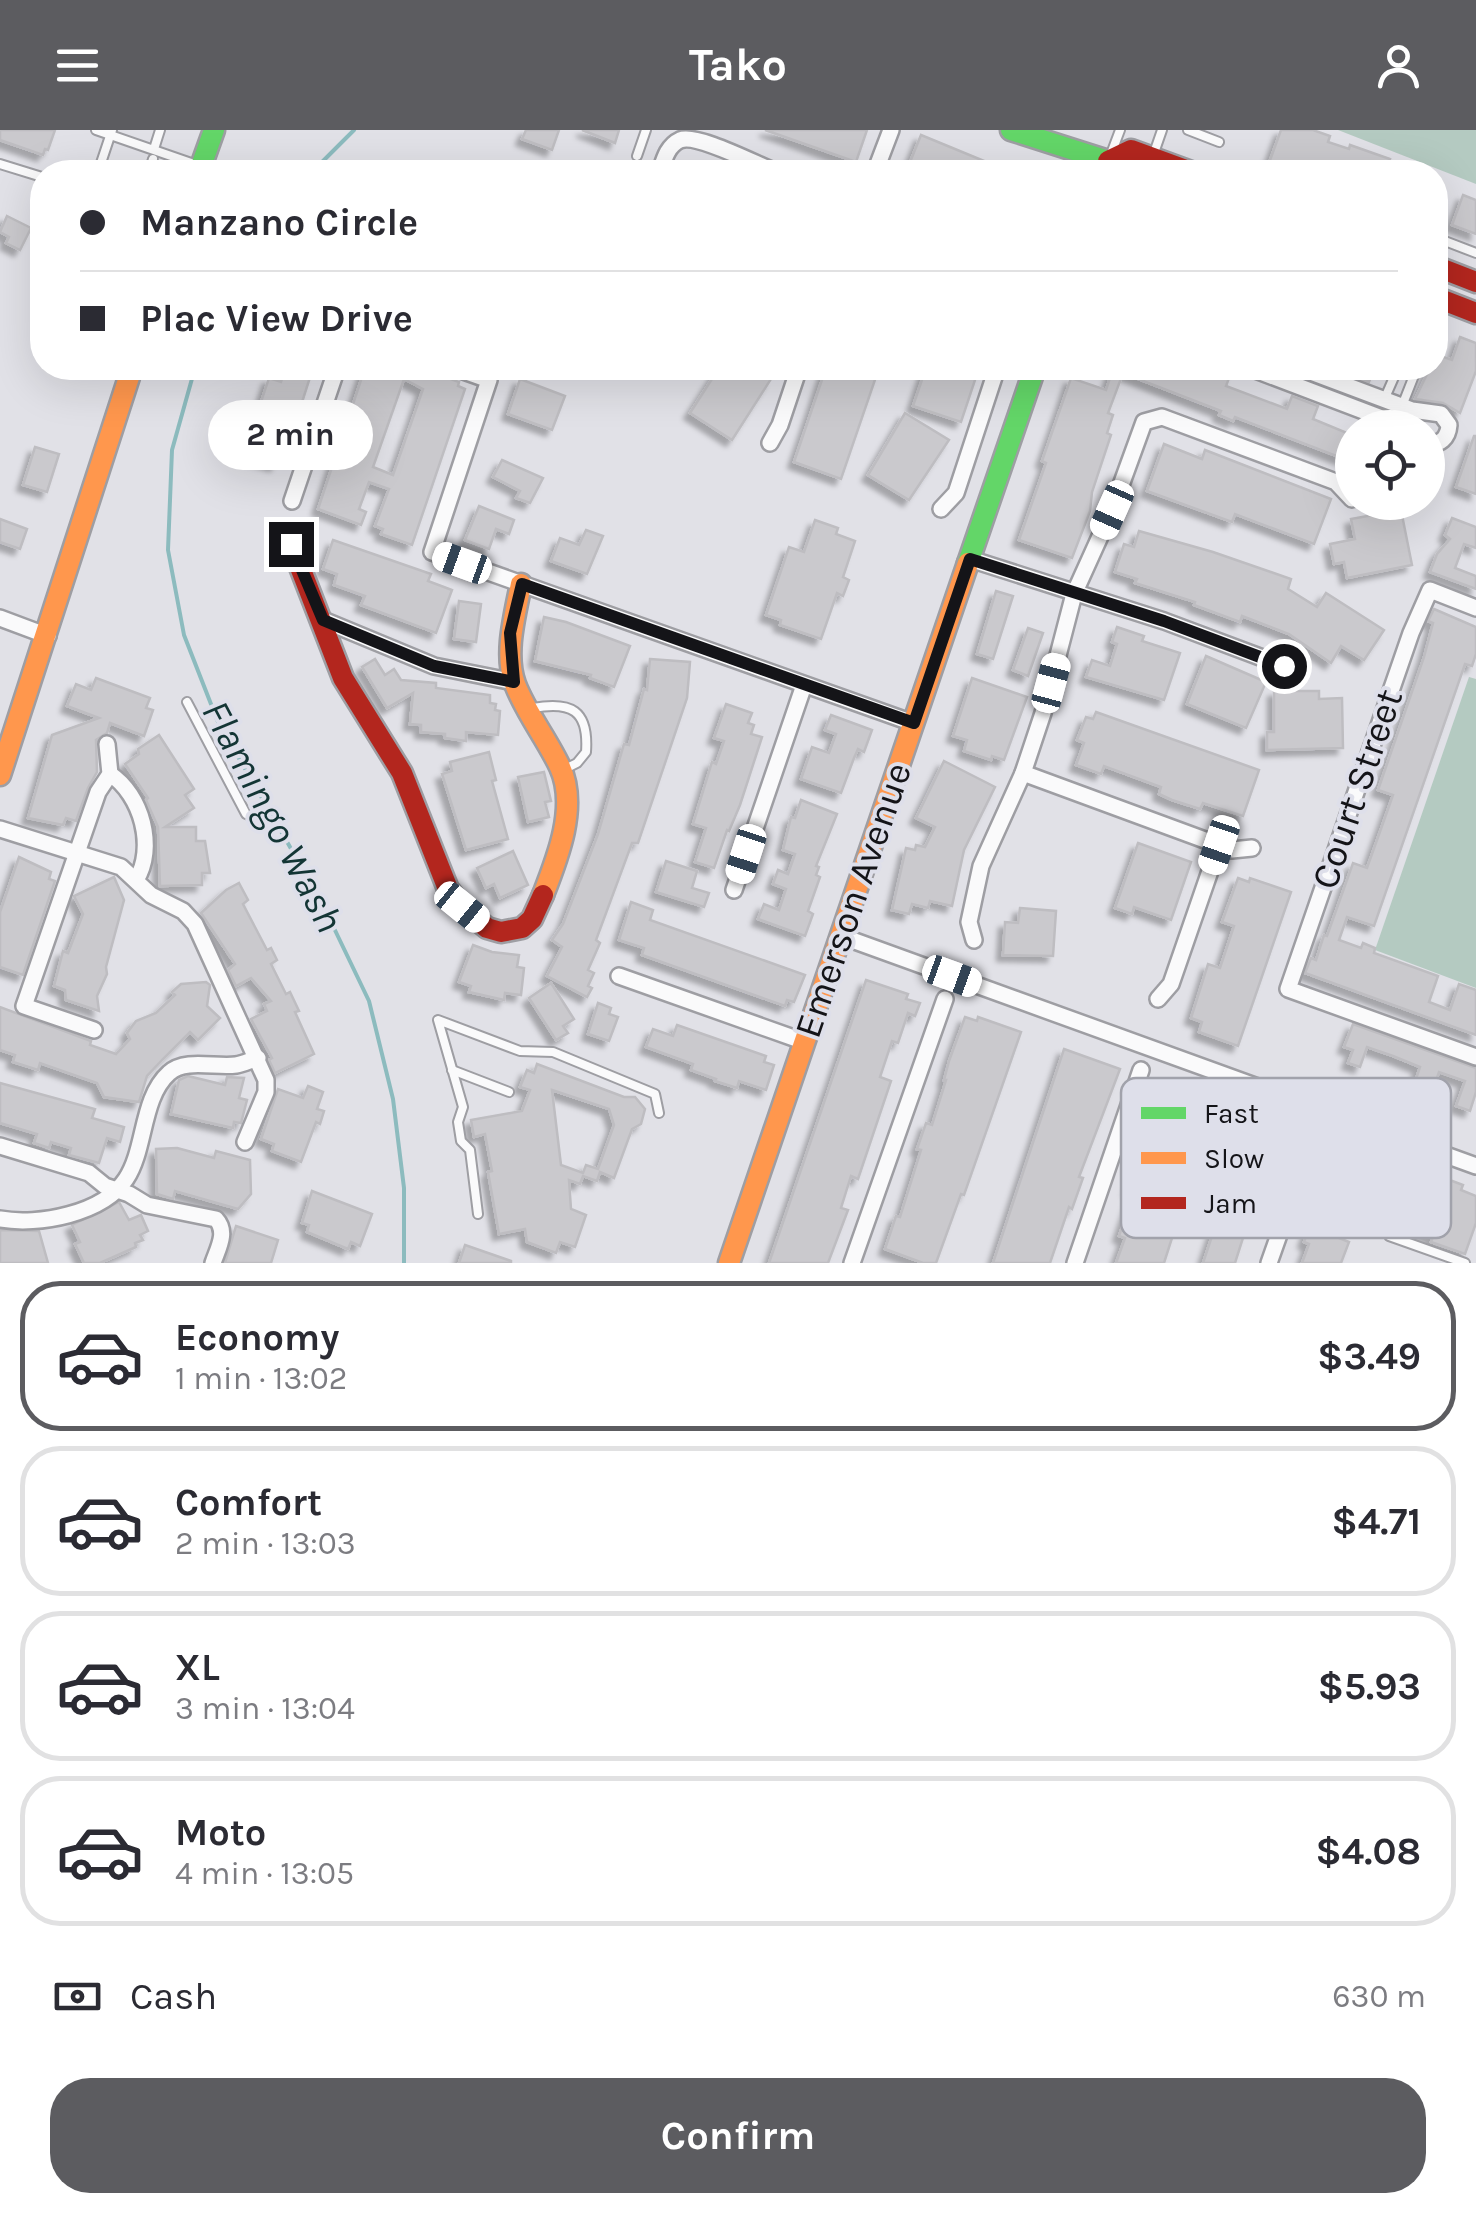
<!DOCTYPE html>
<html lang="en">
<head>
<meta charset="utf-8">
<style>
	:root { --surface:#fff; --page:#f7f7f7; --text:#2b2b33; --muted:#7c7c81; --line:#e1e1e2; --accent:#5c5c60 }
	body { margin:0; font-family:Karla,sans-serif; background:var(--page); color:var(--text); height:100vh; display:flex; flex-direction:column; font-size:38px; white-space:nowrap }
	* { box-sizing:border-box; margin:0 }
	p { font-size:32px; color:var(--muted) }
	.icon { flex:none; width:55px; height:55px; fill:none; stroke:currentColor; stroke-width:2; stroke-linecap:round; stroke-linejoin:round }
	.map { position:relative; height:1133px; overflow:hidden }
	.sheet { display:flex; flex-direction:column; background:var(--surface); flex:1 }
	.sheet>* { flex:none }
	.hud { position:absolute; left:30px; top:30px; width:1418px; height:220px; border-radius:40px; box-shadow:0 10px 40px #0002; display:grid; align-content:center; height:220px; padding:0 50px; background:var(--surface) }
	.controls { position:absolute; left:1335px; top:280px; display:grid; gap:20px }
	.controls a { display:grid; place-items:center; width:110px; height:110px; border-radius:50%; background:var(--surface); box-shadow:0 10px 40px #0002; font-size:50px }
	.end { position:absolute; width:45px; height:45px; margin:-22px; border:12px solid #141418; background:#fff; box-shadow:0 0 0 5px #fff }
	.from { border-radius:50% }
	.bubble { position:absolute; height:70px; border-radius:35px; background:var(--surface); box-shadow:0 10px 40px #0002; font-size:32px; font-weight:700; line-height:70px; text-align:center }
	.car { position:absolute; width:30px; height:60px; margin:-30px -15px; border-radius:12px; box-shadow:0 0 8px 2px #0007; background:linear-gradient(#fff 24%,#345 0 40%,#fff 0 76%,#345 0 86%,#fff 0) }
	.hud b { display:flex; align-items:center; gap:35px; height:95px; font-size:38px }
	.hud b+b { border-top:2px solid var(--line) }
	.hud i { width:25px; height:25px; background:var(--text) }
	ul { padding:18px 0 0; list-style:none }
	li { display:flex; align-items:center; gap:30px; height:150px; margin:0 20px 15px; padding:0 30px; border:5px solid var(--line); border-radius:40px }
	li div { flex:1 }
	li b { display:block; font-size:38px }
	li em { font-style:normal; font-weight:700 }
	li.on { border-color:var(--accent) }
	li>.icon { width:90px; height:90px; stroke-width:1.5 }
	.pay { display:flex; align-items:center; gap:25px; height:110px; padding:0 50px; font-size:38px }
	.pay p { margin-inline-start:auto }
	.button { display:flex; gap:20px; margin-top:auto; padding:20px 50px }
	.button a { flex:1; height:115px; border-radius:40px; background:var(--accent); color:#fff; font-size:40px; font-weight:700; line-height:115px; text-align:center }
	header { display:flex; justify-content:space-between; align-items:center; height:130px; padding:0 50px; background:var(--accent); color:#fff; font-size:45px; font-weight:700 }
	.map>svg:first-child { display:block }
	.green { fill:#b4cac1 }
	.lines { fill:none; stroke-linecap:round; stroke-linejoin:round }
	.stream { stroke:#8cbbbe; stroke-width:4 }
	.building { fill:#cac9cd; stroke:#bebdc1; stroke-width:2.5; fill-rule:evenodd; filter:url(#shadow) }
	.lane-casing { stroke:#9e9ea3; stroke-width:12 }
	.street-casing { stroke:#9e9ea3; stroke-width:20 }
	.fast-casing { stroke:#9e9ea3; stroke-width:25 }
	.slow-casing { stroke:#9e9ea3; stroke-width:25 }
	.jam-casing { stroke:#9e9ea3; stroke-width:25 }
	.lane { stroke:#fafafb; stroke-width:8 }
	.street { stroke:#fafafb; stroke-width:15 }
	.fast { stroke:#63d668; stroke-width:20 }
	.slow { stroke:#ff974d; stroke-width:20 }
	.jam { stroke:#b3261e; stroke-width:20 }
	.route { stroke:#141418; stroke-width:12 }
	.labels { text-anchor:middle; dominant-baseline:central; stroke-width:8; stroke-linejoin:round; paint-order:stroke }
	.street-label { font-size:38px; fill:#141418; stroke:#dedfea }
	.water-label { font-size:40px; font-style:italic; fill:#133535; stroke:#dedfea }
	.key { fill:#dedfea; stroke:#a1a2ab; stroke-width:2.5 }
	.key-label { font-size:28px; fill:#141418 }
</style>
</head>
<body>
<header><svg class="icon" aria-label="menu" viewBox="0 0 24 24"><path d="M4 6h16M4 12h16M4 18h16"/></svg>Tako<svg class="icon" aria-label="person" viewBox="0 0 24 24"><circle cx="12" cy="8" r="4"/><path d="M4 21q1-7 8-7t8 7"/></svg></header>
<div class="map">
<svg width="1476" height="1133" viewBox="0 0 1476 1133">
	<defs>
		<filter id="shadow"><feDropShadow dx="-6" dy="6" stdDeviation="2.5" flood-color="#0004"/></filter>
	</defs>
	<rect width="100%" height="100%" fill="#e1e1e7"/>
	<g class="green">
		<polygon points="1338,0 1476,0 1476,54"/>
		<polygon points="1469,547 1476,549 1476,858 1375,820"/>
	</g>
	<g class="lines">
		<g class="stream">
			<polyline points="312,42 354,0"/>
			<polyline points="195,238 172,320 168,420 184,505 218,592 320,769 369,871 393,969 404,1058 404,1133"/>
		</g>
	</g>
	<g class="building">
		<polygon points="0,0 55,0 48,20 45,19 43,25 0,10"/>
		<polygon points="526,0 559,0 552,20 522,9"/>
		<polygon points="582,0 619,0 615,13"/>
		<polygon points="765,0 867,0 856,32"/>
		<polygon points="1281,0 1313,0 1330,6 1328,12 1349,19 1350,15 1390,29 1385,42 1297,42 1292,35 1269,33"/>
		<polygon points="921,5 989,33 986,42 906,42"/>
		<polygon points="1463,65 1476,70 1476,104 1452,95"/>
		<polygon points="7,86 31,98 20,120 6,113 9,107 0,102"/>
		<polygon points="1460,207 1476,213 1476,241 1460,283 1443,273 1415,269 1430,238 1435,238 1435,224 1452,230"/>
		<polygon points="285,238 313,238 287,319 282,317 276,335 243,325 269,248 281,252"/>
		<path d="M365,238H421L459,252L458,256L465,259L412,415L381,404L383,399L375,396L389,359L369,352L359,379L366,382L361,395L318,379ZM404,249L423,259L393,345L373,337Z"/>
		<polygon points="719,238 753,238 771,249 732,310 690,283"/>
		<polygon points="826,238 879,238 841,349 794,332"/>
		<polygon points="926,238 979,238 961,292 913,276"/>
		<polygon points="1110,238 1175,238 1200,247 1204,238 1232,240 1226,256 1287,279 1292,266 1318,276 1313,289 1352,305 1352,332 1235,287 1233,291 1219,285 1221,281 1123,243 1108,283 1113,285 1107,303 1111,305 1092,362 1090,381 1072,428 1019,410 1046,333 1042,331 1071,248 1106,260 1113,239"/>
		<polygon points="1331,238 1362,238 1373,242 1369,252"/>
		<polygon points="520,249 565,266 552,300 508,284"/>
		<polygon points="905,283 949,310 909,370 868,345"/>
		<polygon points="1474,306 1476,306 1476,364 1456,357"/>
		<polygon points="1164,314 1202,329 1205,320 1331,369 1314,414 1235,384 1232,392 1147,361"/>
		<polygon points="35,317 59,324 47,362 23,355"/>
		<polygon points="502,330 543,348 530,373 516,368 520,361 493,347"/>
		<polygon points="479,376 514,390 509,404 496,399 489,419 465,410"/>
		<polygon points="1401,380 1412,435 1347,448 1344,432 1334,434 1330,414 1355,409 1351,389"/>
		<polygon points="1452,388 1476,397 1476,418 1464,414 1455,438 1476,446 1476,459 1430,442 1437,424 1450,409 1445,405"/>
		<polygon points="0,389 27,399 20,419 0,412"/>
		<polygon points="815,390 838,398 836,404 855,411 843,447 849,450 843,466 837,463 821,509 780,495 781,490 766,485 789,417 804,422"/>
		<polygon points="586,400 603,406 587,444 551,431 560,408 579,415"/>
		<polygon points="1139,401 1213,422 1291,449 1288,459 1317,477 1326,463 1384,500 1364,530 1341,516 1331,533 1289,504 1242,486 1240,492 1194,475 1195,472 1135,453 1137,449 1115,442 1124,414 1134,417"/>
		<polygon points="333,410 431,444 428,451 452,460 436,503 361,475 365,466 334,455 337,444 323,439"/>
		<polygon points="996,461 1013,466 993,529 977,524"/>
		<polygon points="459,471 481,474 476,512 454,509"/>
		<polygon points="1434,479 1476,497 1476,524 1472,536 1465,534 1374,796 1347,787 1339,810 1361,818 1363,813 1375,818 1374,823 1438,846 1429,872 1450,880 1459,854 1476,860 1476,905 1305,843 1311,828 1316,830 1324,805 1327,806 1353,733 1367,738 1382,696 1393,665 1378,660 1424,527 1433,493 1428,491"/>
		<polygon points="544,487 566,492 630,516 614,557 590,548 591,545 535,531"/>
		<polygon points="1117,497 1144,506 1142,511 1180,523 1164,570 1086,547 1092,530 1110,536 1117,514 1112,512"/>
		<polygon points="1028,498 1043,503 1028,546 1013,540"/>
		<polygon points="1206,526 1266,552 1246,598 1187,574"/>
		<polygon points="375,529 385,545 394,539 401,550 436,553 436,558 490,565 490,573 496,574 495,580 500,581 498,605 466,602 466,611 445,608 445,604 421,602 421,595 410,594 413,563 387,578 362,537"/>
		<polygon points="650,529 690,532 687,568 638,713 632,713 596,810 600,813 588,840 594,843 588,856 592,858 587,867 547,846 562,817 552,810 563,794 598,704 624,614 629,615 644,559 647,560"/>
		<polygon points="96,548 150,568 146,578 153,580 144,606 110,593 107,603 96,610 97,642 88,658 76,691 66,688 63,695 28,688 52,605 99,588 67,576 76,554 91,560"/>
		<polygon points="972,548 1027,567 1004,630 992,626 991,630 964,621 967,610 953,606"/>
		<polygon points="1274,561 1319,561 1319,569 1342,568 1343,618 1267,620 1267,602 1274,602"/>
		<polygon points="726,574 752,583 748,593 754,595 751,604 762,607 740,675 729,701 727,700 714,738 695,732 706,698 693,694 712,632 716,634 724,611 714,608"/>
		<polygon points="1096,582 1259,640 1243,686 1203,673 1200,679 1172,670 1159,664 1161,657 1104,636 1101,644 1076,635 1084,613 1077,610 1086,587 1093,589"/>
		<polygon points="831,585 872,600 864,622 858,619 854,628 841,663 801,649 812,617 829,623 836,604 825,600"/>
		<polygon points="159,605 194,659 185,665 194,678 165,697 196,697 196,711 205,711 210,743 202,743 202,755 160,756 158,697 146,670 148,668 125,634 139,624 138,619"/>
		<polygon points="489,622 496,650 492,651 508,709 466,720 442,644 452,641 450,632"/>
		<polygon points="944,631 995,657 964,720 952,776 930,771 928,778 912,774 909,784 892,780 906,718 915,720 916,715 925,717 935,697 916,688"/>
		<polygon points="544,642 551,671 545,672 549,687 528,692 518,647"/>
		<polygon points="801,670 837,684 816,736 819,737 816,745 820,747 808,781 813,784 805,806 758,789 764,774 779,780 786,759 773,754 778,740 788,744 795,724 783,720 791,687 795,688"/>
		<polygon points="1138,713 1191,732 1171,790 1134,777 1132,784 1115,778"/>
		<polygon points="513,721 528,755 500,768 494,754 486,758 477,738"/>
		<polygon points="19,727 51,742 49,749 55,751 23,845 0,837 0,782"/>
		<polygon points="666,731 697,741 692,758 709,763 704,777 656,762"/>
		<polygon points="114,747 124,770 106,837 107,844 97,866 99,881 66,870 65,860 54,856 63,821 68,823 83,784 74,766"/>
		<polygon points="1238,748 1249,752 1250,748 1291,762 1238,916 1199,902 1202,892 1191,888 1208,834 1220,838 1234,796 1222,792"/>
		<polygon points="239,753 248,770 243,774 267,820 271,818 277,830 271,834 286,864 290,862 299,881 295,882 314,924 275,943 269,930 272,928 251,889 267,881 264,874 271,871 251,848 236,856 228,840 235,834 201,783 226,760"/>
		<polygon points="631,772 653,780 650,790 805,845 794,872 787,870 785,876 642,825 644,818 619,810"/>
		<polygon points="1020,778 1056,781 1053,826 1003,825 1005,792 1018,793"/>
		<polygon points="473,815 492,822 519,825 517,837 524,838 521,865 505,863 504,870 469,862 471,856 459,852"/>
		<polygon points="866,850 908,864 906,869 920,873 915,886 908,883 898,913 892,911 880,947 891,951 858,1049 851,1046 841,1078 848,1080 828,1133 769,1133"/>
		<polygon points="206,852 210,855 207,876 220,888 198,910 190,902 163,929 147,946 139,972 104,967 97,953 40,933 38,940 13,932 15,925 0,920 0,877 91,911 90,915 116,924 130,909 127,903 136,891 156,883 175,865 172,862 181,854"/>
		<polygon points="551,853 574,889 563,896 568,903 556,910 529,868"/>
		<polygon points="598,873 611,878 609,884 618,887 609,911 588,904"/>
		<polygon points="965,887 977,891 978,887 1021,902 964,1065 961,1064 936,1133 923,1133 885,1119 896,1086 900,1087 921,1020 917,1019 926,993 932,995 946,950 944,950 949,931"/>
		<polygon points="1353,894 1476,938 1476,962 1470,981 1456,976 1465,951 1439,942 1431,965 1413,958 1420,937 1393,926 1367,917 1360,937 1348,933 1353,920 1344,917"/>
		<polygon points="677,895 766,926 764,932 774,935 766,960 739,951 737,958 715,951 716,949 691,940 693,934 646,917 653,899 673,906"/>
		<polygon points="1064,919 1120,939 1079,1047 1083,1048 1072,1079 1069,1077 1050,1133 993,1133"/>
		<path d="M537,934L624,967H635L645,979L641,994L632,999L614,1048L600,1042L597,1051L583,1046L580,1054L569,1050L571,1079L586,1085L575,1117L560,1112L556,1123L527,1112L525,1099L499,1104L488,1042L492,1041L485,1004L474,1007L471,990L522,981L530,960L520,957L527,940L534,943ZM552,960L609,979L614,995L598,1039L586,1035L583,1043L561,1035Z"/>
		<polygon points="188,946 225,955 227,947 244,948 239,968 247,970 241,993 234,992 233,998 171,984 179,950"/>
		<polygon points="0,953 95,979 92,988 124,997 120,1012 107,1008 99,1033 69,1025 71,1018 51,1012 49,1018 34,1013 37,1004 0,993"/>
		<polygon points="1165,955 1198,966 1197,970 1210,974 1183,1057 1188,1058 1164,1133 1116,1133 1125,1108 1119,1106 1134,1061 1129,1060"/>
		<polygon points="308,956 323,962 317,979 324,981 320,994 316,992 301,1032 272,1021 274,1014 261,1009 278,959 303,968"/>
		<polygon points="1254,985 1288,997 1284,1010 1277,1007 1267,1035 1274,1037 1269,1052 1254,1094 1248,1092 1235,1133 1203,1133 1225,1067 1230,1069 1238,1042 1234,1041 1239,1026 1244,1027 1253,1003 1248,1001"/>
		<polygon points="1339,1014 1369,1024 1339,1108 1349,1112 1341,1133 1302,1133 1309,1114 1304,1112"/>
		<polygon points="177,1018 214,1028 216,1021 250,1030 251,1064 238,1079 175,1061 173,1069 157,1064 156,1019"/>
		<polygon points="1431,1043 1463,1055 1461,1060 1476,1066 1476,1093 1465,1124 1431,1112 1433,1107 1411,1099"/>
		<polygon points="312,1061 372,1084 360,1116 351,1112 348,1119 307,1102 309,1095 302,1093"/>
		<polygon points="119,1072 129,1090 141,1085 148,1101 140,1105 143,1110 135,1113 136,1117 100,1133 84,1133 75,1114 80,1112 72,1095"/>
		<polygon points="236,1096 278,1110 271,1133 225,1133"/>
		<polygon points="0,1100 39,1101 48,1133 0,1133"/>
		<polygon points="465,1115 511,1131 511,1133 459,1133"/>
	</g>
	<g class="lines">
		<g class="lane-casing">
			<g id="lane">
				<polyline points="96,0 197,35"/>
				<polyline points="1188,0 1219,12"/>
				<polyline points="154,19 160,0"/>
				<polyline points="1154,23 1162,0"/>
				<polyline points="1111,24 1120,0"/>
				<polyline points="637,26 646,0"/>
				<polyline points="0,34 42,47"/>
				<polyline points="98,42 112,0"/>
				<polyline points="149,42 153,29"/>
				<polyline points="1279,42 1281,39 1290,42"/>
				<polyline points="1437,108 1476,123"/>
				<polyline points="1384,270 1398,238"/>
				<polyline points="1402,276 1417,238"/>
				<polyline points="187,572 246,684 268,693"/>
				<path d="M533,578C571,571 589,580 586,622L577,633L565,639"/>
				<polyline points="452,940 509,962"/>
				<polyline points="478,1084 470,1020 461,1011 458,992 463,977 438,890 520,921 553,922 655,964 659,983"/>
				<polyline points="1389,1106 1465,1133"/>
			</g>
		</g>
		<g class="street-casing">
			<g id="street">
				<path d="M660,42C664,30 667,16 680,10C697,3 757,35 776,42"/>
				<polyline points="875,42 891,0"/>
				<polyline points="455,238 489,250 432,422 913,593"/>
				<polyline points="1250,238 1408,298"/>
				<path d="M1300,238L1412,280L1441,284L1449,295C1448,308 1440,316 1428,312"/>
				<polyline points="770,313 780,295 799,238"/>
				<polyline points="292,371 337,238"/>
				<polyline points="941,379 956,363 997,238"/>
				<polyline points="970,429 1164,491 1284,536"/>
				<polyline points="1476,478 1430,460 1411,503 1288,859 1476,927"/>
				<polyline points="0,488 48,506"/>
				<polyline points="323,490 434,536 514,552"/>
				<polyline points="1023,643 1232,720 1252,718"/>
				<path d="M110,644C142,665 156,718 136,750"/>
				<polyline points="0,699 121,737 151,765 183,781 195,794 266,950 266,962 245,1012"/>
				<polyline points="734,760 804,555"/>
				<polyline points="841,806 1476,1036"/>
				<polyline points="974,810 969,792 981,736 1023,643 1043,583 1074,464 1112,380 1144,292 1162,287 1336,352 1352,369"/>
				<polyline points="619,846 805,912"/>
				<polyline points="1158,869 1171,854 1219,715"/>
				<polyline points="94,900 24,876 98,662 110,644 107,614"/>
				<path d="M0,1016L89,1043L105,1056L129,1064L147,1075L216,1089C228,1102 218,1118 213,1133"/>
				<path d="M0,1089C38,1096 103,1084 126,1049C146,1019 141,968 169,943C185,928 216,938 236,935C243,934 251,930 258,928"/>
				<polyline points="852,1133 945,869"/>
				<polyline points="1075,1133 1141,940"/>
				<polyline points="1269,1133 1323,980"/>
			</g>
		</g>
		<g class="fast-casing">
			<g id="fast">
				<polyline points="1011,0 1108,31 1118,42"/>
				<polyline points="199,42 214,0"/>
				<polyline points="968,433 1035,238"/>
			</g>
		</g>
		<g class="slow-casing">
			<g id="slow">
				<path d="M521,454C515,485 504,524 515,554C526,583 547,609 560,637C578,676 558,727 543,765"/>
				<polyline points="0,645 132,238"/>
				<polyline points="729,1133 968,433"/>
			</g>
		</g>
		<g class="jam-casing">
			<g id="jam">
				<polyline points="1108,31 1131,20 1191,42"/>
				<polyline points="1435,136 1476,152"/>
				<polyline points="1435,167 1476,183"/>
				<polyline points="291,414 343,548 402,643 448,759 462,777 487,798 501,802 522,798 532,789 543,765"/>
			</g>
		</g>
		<use href="#lane" class="lane"/>
		<use href="#street" class="street"/>
		<use href="#fast" class="fast"/>
		<use href="#slow" class="slow"/>
		<use href="#jam" class="jam"/>
	</g>
	<g class="lines">
		<polyline class="route" points="291,414 323,490 434,536 514,552 510,503 522,454 914,593 970,429 1164,491 1284,536"/>
	</g>
	<g class="labels">
		<g class="street-label">
			<text transform="translate(1357 659) rotate(-71)">Court Street</text>
			<text transform="translate(853 770) rotate(-71)">Emerson Avenue</text>
		</g>
		<g class="water-label">
			<text transform="translate(273 686) rotate(62)">Flamingo Wash</text>
		</g>
	</g>
	<rect x="1121" y="948" width="330" height="160" rx="15" class="key"/>
	<rect x="1141" y="977" width="45" height="12" fill="#63d668"/>
	<rect x="1141" y="1022" width="45" height="12" fill="#ff974d"/>
	<rect x="1141" y="1067" width="45" height="12" fill="#b3261e"/>
	<g class="key-label">
		<text x="1204" y="993">Fast</text>
		<text x="1204" y="1038">Slow</text>
		<text x="1204" y="1083">Jam</text>
	</g>
</svg>
<div class="controls">
<a><svg class="icon" aria-label="locate" viewBox="0 0 24 24"><circle cx="12" cy="12" r="6"/><path d="M12 2v4M12 18v4M2 12h4M18 12h4"/></svg></a>
</div>
<i class="end from" style="left:1284px;top:536px"></i>
<i class="end" style="left:291px;top:414px"></i>
<div class="bubble" style="left:208px;top:270px;width:165px">2 min</div>
<i class="car" style="left:1112px;top:380px;rotate:204deg"></i>
<i class="car" style="left:462px;top:433px;rotate:290deg"></i>
<i class="car" style="left:1051px;top:553px;rotate:15deg"></i>
<i class="car" style="left:1219px;top:715px;rotate:199deg"></i>
<i class="car" style="left:746px;top:724px;rotate:198deg"></i>
<i class="car" style="left:462px;top:777px;rotate:129deg"></i>
<i class="car" style="left:952px;top:846px;rotate:110deg"></i>
<div class="hud">
<b><i class="from"></i>Manzano Circle</b>
<b><i></i>Plac View Drive</b>
</div>
</div>
<section class="sheet">
<ul>
<li class="on"><svg class="icon" aria-label="car" viewBox="0 0 24 24"><path d="M5 17H2v-5l4-1 3-4h7l3 4 3 1v5h-3M9 17h6M6 11h13"/><circle cx="7" cy="17" r="2"/><circle cx="17" cy="17" r="2"/></svg><div><b>Economy</b><p>1 min · 13:02</p></div><em>$3.49</em></li>
<li><svg class="icon" aria-label="car" viewBox="0 0 24 24"><path d="M5 17H2v-5l4-1 3-4h7l3 4 3 1v5h-3M9 17h6M6 11h13"/><circle cx="7" cy="17" r="2"/><circle cx="17" cy="17" r="2"/></svg><div><b>Comfort</b><p>2 min · 13:03</p></div><em>$4.71</em></li>
<li><svg class="icon" aria-label="car" viewBox="0 0 24 24"><path d="M5 17H2v-5l4-1 3-4h7l3 4 3 1v5h-3M9 17h6M6 11h13"/><circle cx="7" cy="17" r="2"/><circle cx="17" cy="17" r="2"/></svg><div><b>XL</b><p>3 min · 13:04</p></div><em>$5.93</em></li>
<li><svg class="icon" aria-label="car" viewBox="0 0 24 24"><path d="M5 17H2v-5l4-1 3-4h7l3 4 3 1v5h-3M9 17h6M6 11h13"/><circle cx="7" cy="17" r="2"/><circle cx="17" cy="17" r="2"/></svg><div><b>Moto</b><p>4 min · 13:05</p></div><em>$4.08</em></li>
</ul>
<div class="pay"><svg class="icon" aria-label="cash" viewBox="0 0 24 24"><path d="M3 7h18v10H3z"/><circle cx="12" cy="12" r="2"/></svg>Cash<p>630 m</p></div>
<div class="button"><a>Confirm</a></div>
</section>
</body>
</html>
